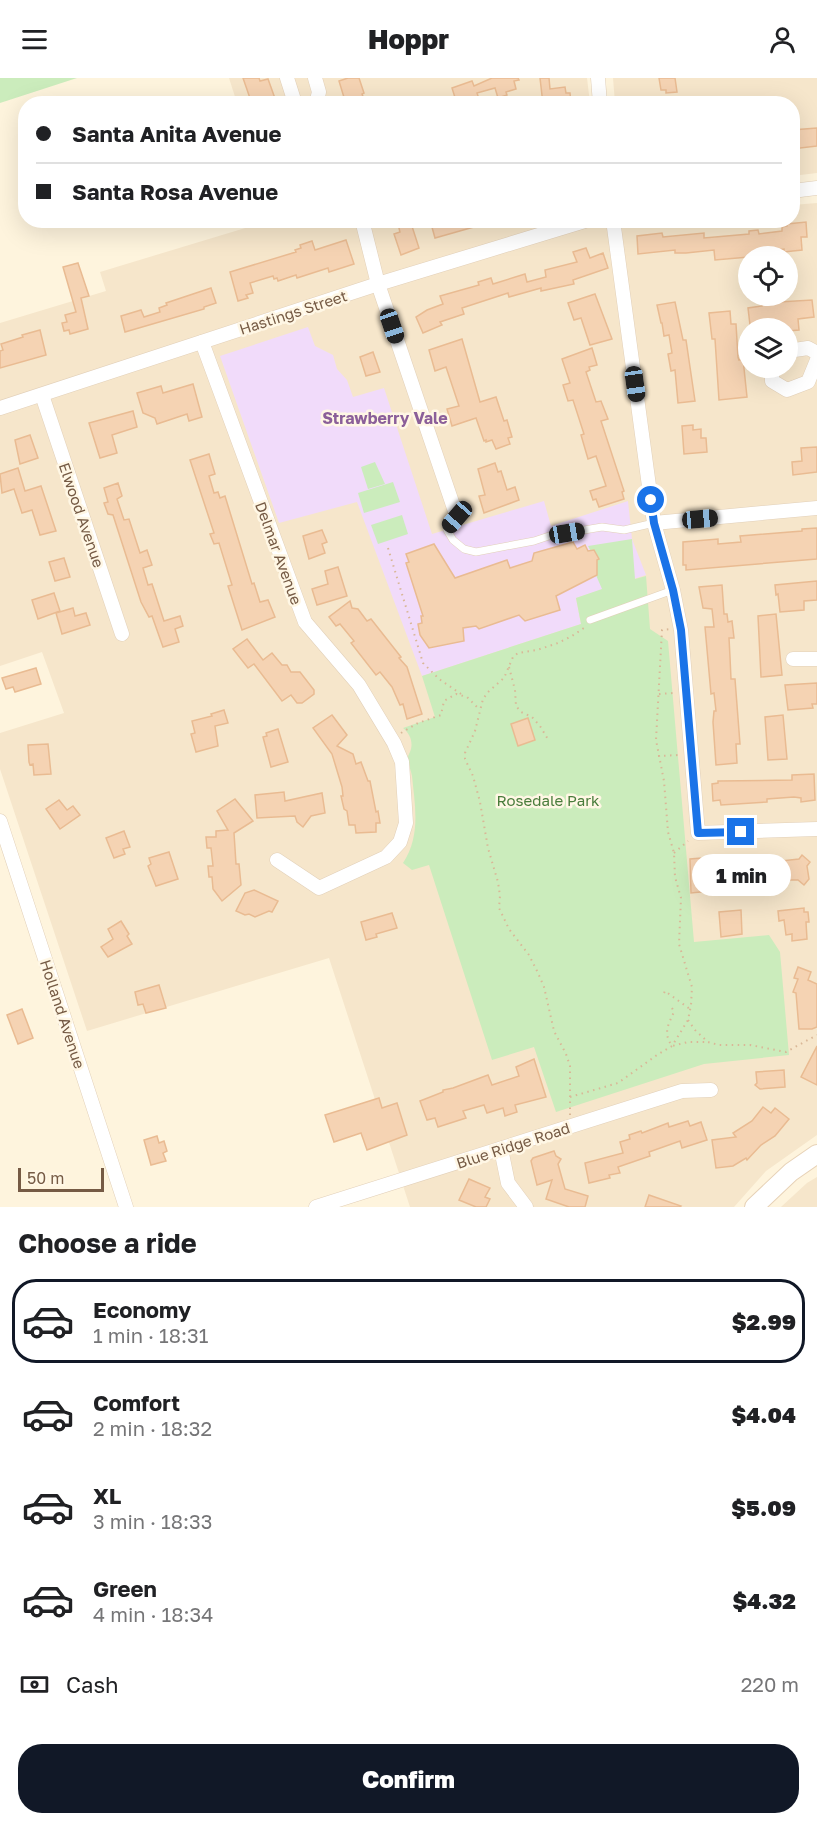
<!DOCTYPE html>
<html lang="en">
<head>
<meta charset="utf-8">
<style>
	:root { --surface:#fff; --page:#f2f2f2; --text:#202124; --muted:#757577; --line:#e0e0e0; --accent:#111827 }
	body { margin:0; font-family:"Golos Text",sans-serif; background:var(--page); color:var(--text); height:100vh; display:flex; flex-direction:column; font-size:22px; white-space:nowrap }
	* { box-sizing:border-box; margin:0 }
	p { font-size:20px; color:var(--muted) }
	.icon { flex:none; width:33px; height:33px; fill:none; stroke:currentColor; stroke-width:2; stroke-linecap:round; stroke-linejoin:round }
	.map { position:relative; height:1129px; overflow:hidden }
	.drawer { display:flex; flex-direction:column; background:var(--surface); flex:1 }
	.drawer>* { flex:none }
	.hud { position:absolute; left:18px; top:18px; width:782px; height:132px; border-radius:24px; box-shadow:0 6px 24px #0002; display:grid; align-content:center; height:132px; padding:0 18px; background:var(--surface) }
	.buttons { position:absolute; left:738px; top:168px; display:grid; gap:12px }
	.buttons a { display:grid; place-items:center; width:60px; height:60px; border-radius:50%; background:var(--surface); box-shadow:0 6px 24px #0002; font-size:30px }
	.scale { position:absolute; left:18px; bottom:15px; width:86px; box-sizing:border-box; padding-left:6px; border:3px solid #755a44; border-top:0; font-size:16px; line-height:21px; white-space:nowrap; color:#755a44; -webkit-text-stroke:4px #fff7e5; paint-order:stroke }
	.end { position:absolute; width:27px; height:27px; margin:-14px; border:8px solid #1a73e8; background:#fff; box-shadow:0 0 0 3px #fff }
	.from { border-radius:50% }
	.bubble { position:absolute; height:42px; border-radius:21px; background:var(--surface); box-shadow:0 6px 24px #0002; font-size:20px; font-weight:800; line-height:42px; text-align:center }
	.car { position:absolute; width:18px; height:36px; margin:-18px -9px; border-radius:8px; box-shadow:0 0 4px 2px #0007; background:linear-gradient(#222 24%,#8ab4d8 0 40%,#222 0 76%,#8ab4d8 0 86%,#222 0) }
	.hud b { display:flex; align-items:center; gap:21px; height:57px; font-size:22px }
	.hud b+b { border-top:2px solid var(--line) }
	.hud i { width:15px; height:15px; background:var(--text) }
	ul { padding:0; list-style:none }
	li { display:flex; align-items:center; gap:18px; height:84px; margin:0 12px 9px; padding:0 6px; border:3px solid transparent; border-radius:24px }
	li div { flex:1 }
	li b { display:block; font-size:22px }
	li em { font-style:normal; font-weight:800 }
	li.selected { border-color:var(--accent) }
	li>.icon { width:54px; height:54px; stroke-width:1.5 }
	h2 { padding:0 18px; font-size:27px; line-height:72px }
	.pay { display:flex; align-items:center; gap:15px; height:66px; padding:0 18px; font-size:22px }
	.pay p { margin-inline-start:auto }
	.cta { display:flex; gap:12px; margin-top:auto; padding:12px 18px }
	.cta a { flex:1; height:69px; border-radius:24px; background:var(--accent); color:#fff; font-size:24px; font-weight:800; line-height:69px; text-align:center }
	header { display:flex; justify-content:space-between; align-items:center; height:78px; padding:0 18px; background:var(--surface); font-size:27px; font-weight:800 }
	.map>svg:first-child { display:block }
	.residential { fill:#f6e6cb; fill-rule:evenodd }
	.education { fill:#f1dbfa }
	.green { fill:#cbecbc }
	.building { fill:#f5d3b3; stroke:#e9bb92; stroke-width:1.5 }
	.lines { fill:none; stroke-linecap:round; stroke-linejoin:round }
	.service-casing { stroke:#e2d0b9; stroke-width:8 }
	.minor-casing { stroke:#e2d0b9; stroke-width:15 }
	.secondary-casing { stroke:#e7d2b7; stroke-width:20 }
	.path { stroke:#d9b797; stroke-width:2; stroke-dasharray:1.5 4.5; stroke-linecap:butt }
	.service { stroke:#fff; stroke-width:7 }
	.minor { stroke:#fff; stroke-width:14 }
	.secondary { stroke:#fff; stroke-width:18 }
	.route { stroke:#1a73e8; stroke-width:8 }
	.labels { text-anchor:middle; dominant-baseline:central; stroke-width:5; stroke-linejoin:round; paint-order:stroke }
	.street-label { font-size:15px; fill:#755a44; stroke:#fff7e5 }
	.park-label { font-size:15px; fill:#497c3b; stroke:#fff7e5 }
	.neighbourhood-label { font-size:16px; font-weight:bold; fill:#8b5f99; stroke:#fff7e5 }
</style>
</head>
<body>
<header><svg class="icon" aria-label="menu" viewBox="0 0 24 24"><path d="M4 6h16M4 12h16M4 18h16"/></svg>Hoppr<svg class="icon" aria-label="person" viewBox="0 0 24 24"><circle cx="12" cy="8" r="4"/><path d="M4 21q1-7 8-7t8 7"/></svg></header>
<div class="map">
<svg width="817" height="1129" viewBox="0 0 817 1129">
	<rect width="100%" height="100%" fill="#fef4dd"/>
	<g class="residential">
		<polygon points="229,0 587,0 590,25 237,25"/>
		<polygon points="613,0 817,0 817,95 792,98 792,26 615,25"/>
		<path d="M817,125V1057L766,1093L734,1129H410L329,880L87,953L0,691V655L64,635L42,574L0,588V245L106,213L100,194L268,143L602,142L603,148L654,142H792V127ZM748,178H788V218H748ZM748,250H788V290H748Z"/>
		<polygon points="817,1099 817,1129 781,1129 807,1105"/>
	</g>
	<polygon class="education" points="308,249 315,268 333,277 337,291 347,302 353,319 384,310 432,456 544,423 551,448 628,423 632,461 646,497 576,520 581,546 422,598 357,424 279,445 220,278"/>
	<g class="green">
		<polygon points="0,0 77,0 0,25"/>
		<polygon points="375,384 385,406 368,411 361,389"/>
		<polygon points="393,404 400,424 364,435 358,415"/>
		<polygon points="402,437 408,456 378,466 371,447"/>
		<path d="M632,461L635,501L646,498L650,551L668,563L694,864L769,857L780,874L789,977L704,986L556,1034L534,969L492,982L429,787L412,792L403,785C421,758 415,728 412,698C411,692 407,685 408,679C408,678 411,672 411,671C413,662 409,655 403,650L435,639L422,598L581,546L576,520L602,511L592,488L597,485L588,468Z"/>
	</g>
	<g class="building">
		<polygon points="243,0 259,0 260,3 268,1 277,26 252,26"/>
		<polygon points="348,0 359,0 364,15 362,16 364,21 346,26 339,3"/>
		<polygon points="492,0 518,0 519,2 514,3 516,11 506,14 507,17 498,20 495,10 477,15 479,21 466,26 457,26 452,10 472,3 474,8"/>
		<polygon points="540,0 549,0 550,11 565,9 566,15 570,15 571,26 543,26"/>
		<polygon points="659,0 675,0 677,14 666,15 666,12 661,12"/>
		<polygon points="817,50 817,68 792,71 792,52"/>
		<polygon points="397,142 410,142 419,170 401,177 394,156 400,154"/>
		<polygon points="430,142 487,142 488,145 435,160"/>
		<polygon points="806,144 807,159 801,159 802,172 784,174 784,171 759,174 760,178 715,182 714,172 686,175 675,175 675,172 638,176 637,158 662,155 663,159 704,155 704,160 749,156 749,153 758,152 759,156 782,153 782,149 787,148 787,146"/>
		<polygon points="346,162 354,186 329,194 328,190 297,200 296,197 278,203 277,200 274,201 273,198 250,205 253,215 246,217 248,220 238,223 230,194 296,174 295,172 301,170 300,167 312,163 315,172"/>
		<polygon points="586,170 590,180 603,175 608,190 573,202 574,206 541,213 541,210 509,219 508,215 462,230 464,236 440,244 442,247 423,255 416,239 427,232 443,226 440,218 479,207 478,204 491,200 493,206 525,196 527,204 546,199 545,192 577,184 573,174"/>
		<polygon points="78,185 89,218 81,220 88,251 70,256 69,252 64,253 62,245 67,244 65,237 76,234 63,189"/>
		<polygon points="211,210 216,225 204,229 204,231 125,254 121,238 141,232 144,239 160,234 159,230 167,227 166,225"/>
		<polygon points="595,216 612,261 590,267 581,240 574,242 568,225"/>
		<polygon points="812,222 814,239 798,241 799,252 788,253 788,250 764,250 761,249 760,246 750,247 748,230 762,228 761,225"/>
		<polygon points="675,224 683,262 686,262 695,323 678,325 675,292 671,293 668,276 672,275 669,257 664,258 662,245 661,245 657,227"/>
		<polygon points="730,233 731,246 736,246 738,279 739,282 743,281 747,319 719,322 715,261 712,261 709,235"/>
		<polygon points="40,252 46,277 0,290 0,273 3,272 1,266 23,259 22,257"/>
		<polygon points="462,261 480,324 496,319 504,343 507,342 512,359 508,360 510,366 496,371 492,362 486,364 486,362 484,363 476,340 452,348 447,331 459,328 446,289 435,293 429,272"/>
		<polygon points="592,270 597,287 589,289 590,292 586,294 596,324 601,323 608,341 601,343 624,413 622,414 624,421 599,429 596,421 593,422 590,413 606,408 596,378 588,381 581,357 584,356 573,322 568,323 563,307 570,305 562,281"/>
		<polygon points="373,274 380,294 366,298 360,279"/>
		<polygon points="193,306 202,339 189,343 187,336 157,346 155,340 143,335 137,315 161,308 163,315"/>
		<polygon points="133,333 137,349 112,357 117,375 100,380 89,345"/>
		<polygon points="693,347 693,352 701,351 701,360 706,360 707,374 684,376 682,348"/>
		<polygon points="30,357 38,380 20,386 15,362"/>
		<polygon points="817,369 817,394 793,397 792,384 802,383 801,370"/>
		<polygon points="209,376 215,396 209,398 214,415 218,414 220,420 225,418 252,506 254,505 260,524 268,522 275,539 242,552 228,508 232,507 219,465 214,466 210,456 214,455 190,382"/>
		<polygon points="495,385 498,394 501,393 507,412 515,409 519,422 484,435 479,418 485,417 478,391"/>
		<polygon points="18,390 25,413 41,408 56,453 40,457 32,432 22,435 14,411 2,415 0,396"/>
		<polygon points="118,405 122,418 117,421 124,442 129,441 140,475 147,472 152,487 143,490 148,507 152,506 164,543 180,538 183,548 175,551 179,564 163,569 152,538 149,539 141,524 113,437 108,436 104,425 108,424 104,410"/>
		<polygon points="817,450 817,481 686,492 686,487 683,487 683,464 718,461 718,466 741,464 740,458 802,453 802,451"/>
		<polygon points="322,452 327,464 322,466 325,475 309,481 303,458"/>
		<polygon points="573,464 577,471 585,467 588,473 594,472 599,481 597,482 597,497 556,518 560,532 525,543 519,537 479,551 476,548 463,550 464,563 429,570 420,557 418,546 422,545 421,538 423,538 406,485 409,484 406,476 434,466 455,500 507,482 510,490 532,483 534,475"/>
		<polygon points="64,480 70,499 55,503 49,484"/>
		<polygon points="338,489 347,518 317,527 312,511 328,506 325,493"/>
		<polygon points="817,503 817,522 804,523 804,532 780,534 778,516 776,517 775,507"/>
		<polygon points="722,507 724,536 727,536 728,544 732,543 734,560 729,560 730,579 731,601 735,601 740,666 736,666 737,685 716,687 713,644 714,633 716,633 714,615 711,616 705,549 714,549 712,531 703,530 699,509"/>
		<polygon points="54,515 60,533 38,541 32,522"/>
		<polygon points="350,523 352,530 358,531 367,543 371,541 401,579 399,580 407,589 422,636 407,641 403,626 400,627 392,609 380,594 376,597 351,565 354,563 340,546 336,548 329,539"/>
		<polygon points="73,530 75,538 86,535 90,547 62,556 56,535"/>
		<polygon points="776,536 782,597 761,599 758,538"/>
		<polygon points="247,561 263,582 272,575 282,587 287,587 291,594 300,594 314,612 314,616 302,625 297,625 291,617 282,623 254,586 248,590 233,571"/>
		<polygon points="36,590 41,606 15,614 13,609 6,611 2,600"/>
		<polygon points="817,605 817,626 812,626 813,630 788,632 785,607"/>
		<polygon points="224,632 228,645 215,648 218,668 196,674 191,656 195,655 192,643 212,638 211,636"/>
		<polygon points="332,637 347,657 337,668 353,676 356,686 361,684 368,703 370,703 376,734 378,733 380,745 376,745 376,754 356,755 355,747 349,747 347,733 344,731 341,718 343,718 342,709 332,676 313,650"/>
		<polygon points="783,637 787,681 768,682 765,639"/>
		<polygon points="528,640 535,662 518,668 511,646"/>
		<polygon points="278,651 288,684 271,689 263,659 267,658 266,655"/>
		<polygon points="48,666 51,696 34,697 33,686 30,687 29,684 28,667"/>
		<polygon points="814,696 815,722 801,724 801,720 794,719 767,721 767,724 721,727 720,722 713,723 712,706 718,705 718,703 792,702 792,697"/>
		<polygon points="284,714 285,723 322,715 325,735 311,738 303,749 297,744 295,738 257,740 255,717"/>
		<polygon points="235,721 253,743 234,755 236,786 239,786 241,807 222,823 213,811 212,799 209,799 208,788 213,788 211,770 207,770 206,759 216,759 216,753 228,752 217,733"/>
		<polygon points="59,722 67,732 73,728 80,737 60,751 46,731"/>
		<polygon points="124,753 130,769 123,771 125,776 114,780 106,760"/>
		<polygon points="169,774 178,801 156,808 148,788 151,786 149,780"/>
		<polygon points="802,777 810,784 807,788 809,801 804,807 798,802 783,802 729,810 728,797 711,799 711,803 709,803 710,813 691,815 690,781 701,780 701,785 738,781 738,784 744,784 744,786 762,784 762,780 772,779 772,784 799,781"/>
		<polygon points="254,812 278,823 272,834 269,833 255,839 249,836 245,837 236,833 245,815"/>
		<polygon points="804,830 804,834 808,834 809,844 806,844 807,861 792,863 792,856 786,857 784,842 779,843 778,833"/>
		<polygon points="741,832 742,856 721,859 719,834"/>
		<polygon points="392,835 397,850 376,856 377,859 366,862 361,844"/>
		<polygon points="121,843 129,856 127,858 132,866 108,879 101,869 113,861 108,851"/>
		<polygon points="798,889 811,894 808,902 817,906 817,949 812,951 799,951 796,915 793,914 798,901 794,900"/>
		<polygon points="159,907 166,930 146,935 143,926 138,927 135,914"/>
		<polygon points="22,931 33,960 18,966 7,937"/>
		<polygon points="817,968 817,1007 801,999"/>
		<polygon points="534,981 546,1019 515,1027 517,1034 505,1038 503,1030 487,1035 484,1027 463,1033 466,1040 438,1049 435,1040 427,1042 420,1023 443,1014 443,1012 453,1010 488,997 492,1007 519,998 516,989"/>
		<polygon points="784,992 785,1009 760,1011 755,1007 757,1005 756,994"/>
		<polygon points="379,1020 382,1030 397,1025 407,1057 367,1072 361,1055 334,1064 325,1037"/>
		<polygon points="763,1029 771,1035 775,1030 789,1041 775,1058 761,1067 747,1082 746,1080 733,1088 716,1090 712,1062 736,1059 733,1055 752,1043"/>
		<polygon points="688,1043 690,1048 701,1044 707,1062 682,1070 680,1063 649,1074 650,1078 618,1089 620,1095 609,1097 610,1100 589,1105 585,1085 623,1075 620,1064 630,1061 629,1057 641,1053 642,1055 668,1045 669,1049"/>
		<polygon points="157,1058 159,1065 164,1063 167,1073 163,1075 166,1083 151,1087 144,1062"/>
		<polygon points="554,1073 556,1078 561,1081 558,1086 565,1111 588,1118 585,1129 569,1129 546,1121 552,1102 537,1107 531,1083 533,1080"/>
		<polygon points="469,1101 490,1110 485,1119 490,1121 486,1129 476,1129 459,1122"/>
		<polygon points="649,1117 681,1128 680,1129 645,1129"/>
	</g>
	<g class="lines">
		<g class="service-casing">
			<g id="service">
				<polyline points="457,439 447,452 453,462 464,471 476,474 534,463 549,458 602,449 624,452 654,445"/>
				<polyline points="590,542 673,512"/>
			</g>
		</g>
		<g class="minor-casing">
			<g id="minor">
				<polyline points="287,0 294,22 298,26"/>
				<polyline points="315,0 319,14 316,26"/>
				<polyline points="598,0 600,26"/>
				<polyline points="792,113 817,110"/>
				<polyline points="362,142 378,206 457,439"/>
				<polyline points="613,142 654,445 673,512 681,552 698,755 817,751"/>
				<polyline points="202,264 305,544 359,607 394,665 402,684 406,745 400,764 386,779 319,810 277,782"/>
				<polyline points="788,273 808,270 817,275"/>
				<polyline points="772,290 772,303 787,312 808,304 817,282"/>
				<polyline points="42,317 122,556"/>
				<polyline points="0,330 378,206 588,142"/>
				<polyline points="654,445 817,430"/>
				<polyline points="793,581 817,581"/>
				<polyline points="0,743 126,1129"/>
				<polyline points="501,1071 508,1105 526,1129"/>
				<polyline points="316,1129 682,1013 711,1012"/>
			</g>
		</g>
		<g class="secondary-casing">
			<polyline id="secondary" points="754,1129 791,1094 817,1076"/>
		</g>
		<g class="path">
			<polyline points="388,470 423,585 439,601 461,616"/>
			<polyline points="509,589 515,612 516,628 521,634 532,639 540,648 549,663"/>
			<polyline points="659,616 674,615"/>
			<polyline points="401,655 418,645 441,637 444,623 456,616 467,619 480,632"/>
			<polyline points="658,678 679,677"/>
			<polyline points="674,775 688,763"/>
			<polyline points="664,915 665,913 690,931"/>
			<path d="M672,930L674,934C668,947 663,955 672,968L688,964H708"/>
			<polyline points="688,942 695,952 708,964 719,967 750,967 786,974 817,957"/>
			<polyline points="570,1019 618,1005 657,977 672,968 688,942 691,927 692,909 679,866 681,820 675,799 674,775 668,754 664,703 656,662 662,552 670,551"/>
			<polyline points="570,1037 570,988 566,976 554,953 544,909 538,895 529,877 509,851 499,830 500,818 498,804 488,770 480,724 473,698 465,681 465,675 475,653 483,621 488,614 504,600 513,579 518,575 537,572 558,565 572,558 584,550"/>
		</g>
		<use href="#service" class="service"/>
		<use href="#minor" class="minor"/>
		<use href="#secondary" class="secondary"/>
	</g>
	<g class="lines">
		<polyline class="route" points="651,422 654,445 673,512 681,552 698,755 741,754"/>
	</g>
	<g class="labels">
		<g class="street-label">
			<text transform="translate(293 234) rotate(-18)">Hastings Street</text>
			<text transform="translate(82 437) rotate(71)">Elwood Avenue</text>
			<text transform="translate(279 475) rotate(70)">Delmar Avenue</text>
			<text transform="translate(63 936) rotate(72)">Holland Avenue</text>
			<text transform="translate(513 1067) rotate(-18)">Blue Ridge Road</text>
		</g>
		<g class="park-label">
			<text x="548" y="722">Rosedale Park</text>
		</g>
		<g class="neighbourhood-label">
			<text x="385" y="340">Strawberry Vale</text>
		</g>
	</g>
</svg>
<div class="buttons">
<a><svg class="icon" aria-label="locate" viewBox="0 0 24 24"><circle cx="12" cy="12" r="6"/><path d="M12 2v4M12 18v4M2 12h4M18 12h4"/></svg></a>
<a><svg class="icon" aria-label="layers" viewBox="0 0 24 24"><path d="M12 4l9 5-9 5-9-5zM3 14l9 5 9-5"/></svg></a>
</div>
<div class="scale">50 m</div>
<i class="end from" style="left:651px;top:422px"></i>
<i class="end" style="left:741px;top:754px"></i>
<div class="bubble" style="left:692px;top:776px;width:99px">1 min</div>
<i class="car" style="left:392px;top:248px;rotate:161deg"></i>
<i class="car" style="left:635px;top:306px;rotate:172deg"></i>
<i class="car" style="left:457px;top:439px;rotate:221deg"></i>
<i class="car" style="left:700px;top:441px;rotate:85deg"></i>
<i class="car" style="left:567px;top:455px;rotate:81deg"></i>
<div class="hud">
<b><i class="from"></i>Santa Anita Avenue</b>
<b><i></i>Santa Rosa Avenue</b>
</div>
</div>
<section class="drawer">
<h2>Choose a ride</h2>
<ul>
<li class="selected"><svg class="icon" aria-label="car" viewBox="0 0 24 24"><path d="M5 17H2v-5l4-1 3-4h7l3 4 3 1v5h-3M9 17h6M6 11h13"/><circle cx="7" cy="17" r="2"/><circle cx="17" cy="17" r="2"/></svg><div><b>Economy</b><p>1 min · 18:31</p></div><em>$2.99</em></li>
<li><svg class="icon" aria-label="car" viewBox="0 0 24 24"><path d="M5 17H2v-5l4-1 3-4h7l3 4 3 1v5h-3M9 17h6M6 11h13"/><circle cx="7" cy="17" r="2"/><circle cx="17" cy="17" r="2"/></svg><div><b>Comfort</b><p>2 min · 18:32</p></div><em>$4.04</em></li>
<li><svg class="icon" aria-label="car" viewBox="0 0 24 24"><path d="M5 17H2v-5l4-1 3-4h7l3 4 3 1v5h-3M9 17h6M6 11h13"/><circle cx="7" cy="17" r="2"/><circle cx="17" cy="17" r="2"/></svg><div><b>XL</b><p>3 min · 18:33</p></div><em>$5.09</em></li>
<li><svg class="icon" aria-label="car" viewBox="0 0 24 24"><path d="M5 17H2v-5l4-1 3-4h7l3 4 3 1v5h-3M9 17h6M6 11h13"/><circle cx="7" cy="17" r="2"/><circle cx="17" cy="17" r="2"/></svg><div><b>Green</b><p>4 min · 18:34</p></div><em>$4.32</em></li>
</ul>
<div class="pay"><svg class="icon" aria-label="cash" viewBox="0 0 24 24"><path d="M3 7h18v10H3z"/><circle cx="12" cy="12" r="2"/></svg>Cash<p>220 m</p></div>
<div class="cta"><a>Confirm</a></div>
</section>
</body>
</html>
